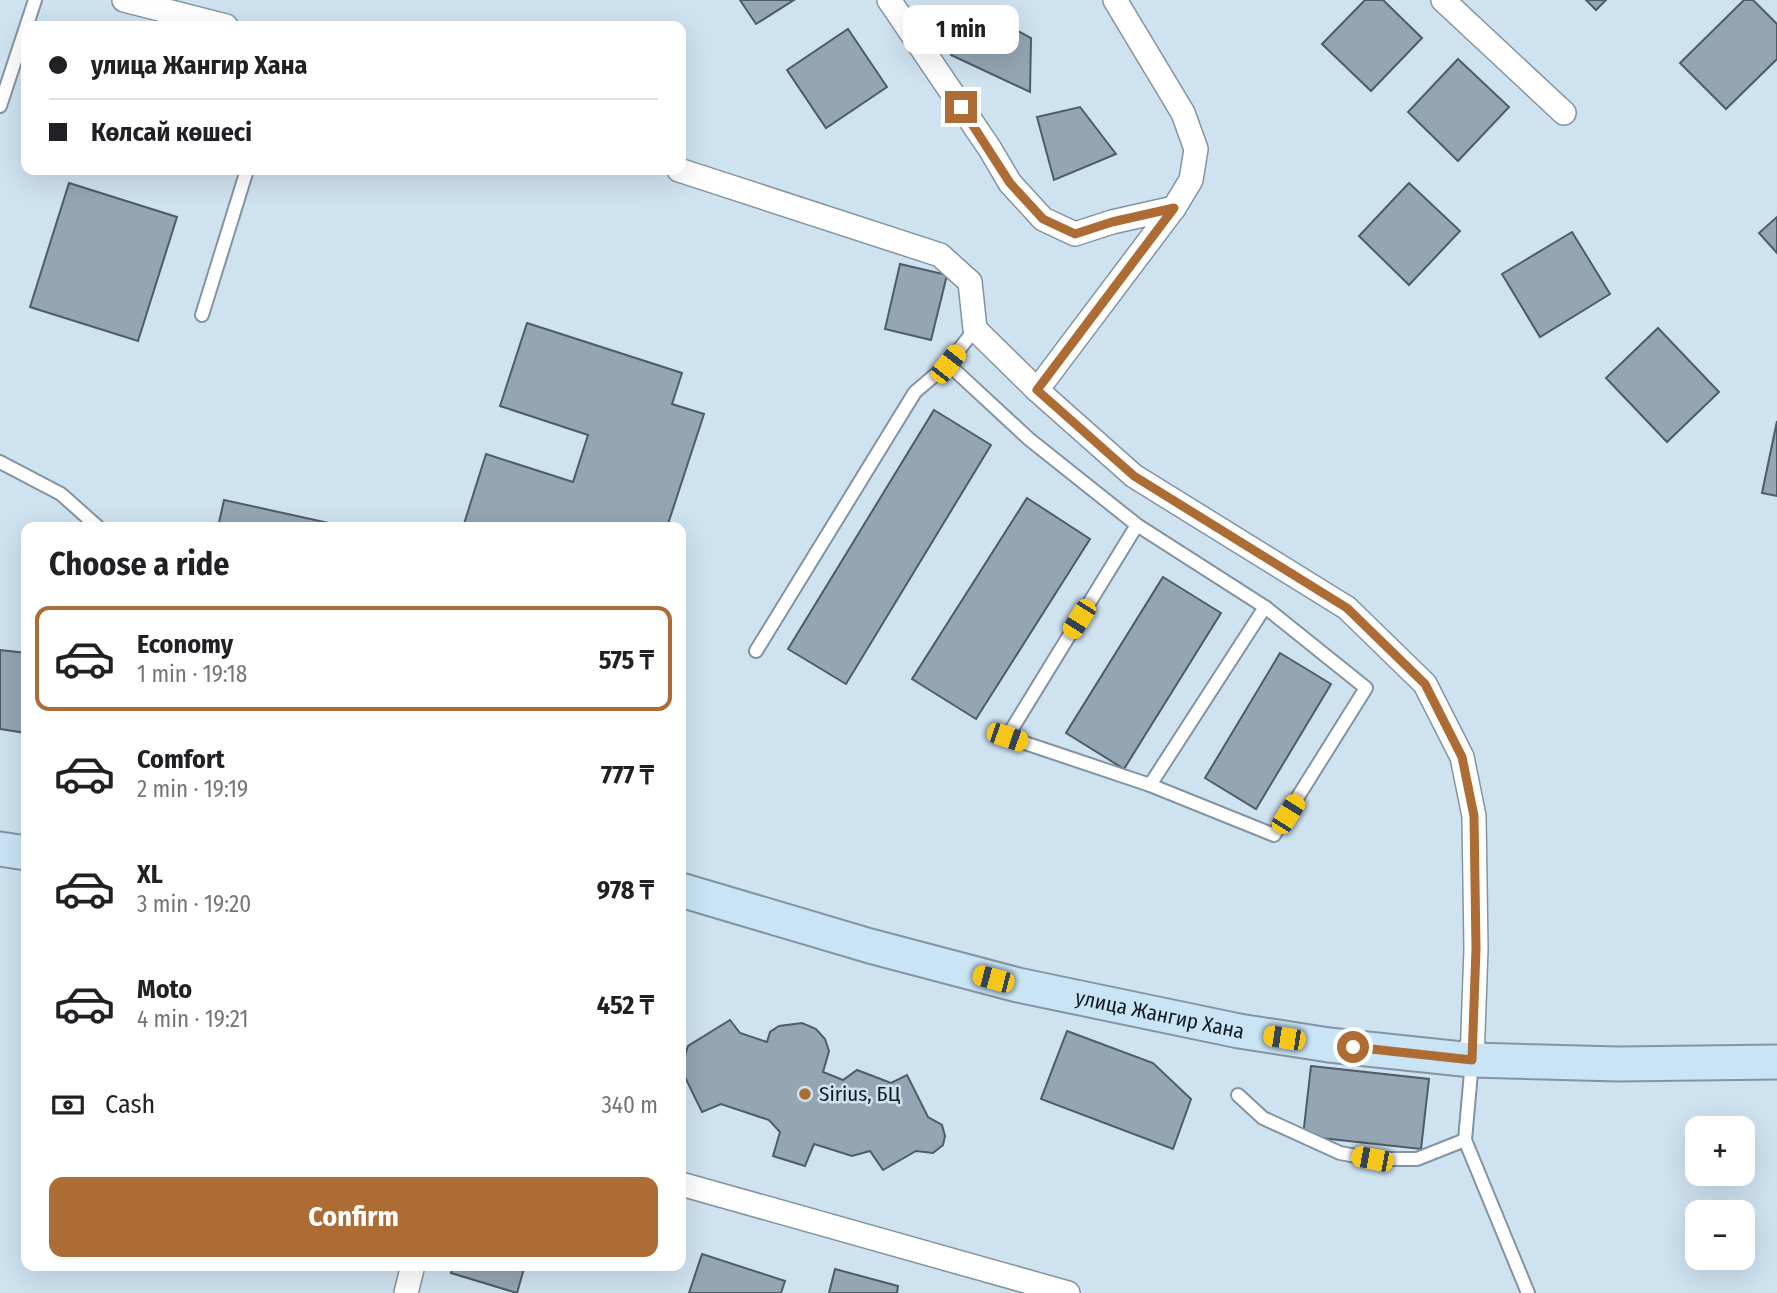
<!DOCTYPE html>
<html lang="en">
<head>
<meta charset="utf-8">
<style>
	:root { --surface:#fff; --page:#f2f2f2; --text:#202124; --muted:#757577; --line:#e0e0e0; --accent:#ac6c34 }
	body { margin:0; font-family:"Fira Sans Condensed",sans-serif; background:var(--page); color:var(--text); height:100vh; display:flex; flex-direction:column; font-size:26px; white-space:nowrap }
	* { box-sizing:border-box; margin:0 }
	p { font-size:23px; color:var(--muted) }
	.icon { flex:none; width:38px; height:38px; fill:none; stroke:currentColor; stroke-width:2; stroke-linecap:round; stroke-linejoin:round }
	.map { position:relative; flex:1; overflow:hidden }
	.panel { position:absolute; left:21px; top:522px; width:665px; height:749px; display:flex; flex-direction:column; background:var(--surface); border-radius:14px; box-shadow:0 7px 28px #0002 }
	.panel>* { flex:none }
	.banner { position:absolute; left:21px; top:21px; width:665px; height:154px; border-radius:14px; box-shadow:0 7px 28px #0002; display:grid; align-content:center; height:154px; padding:0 28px; background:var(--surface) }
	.fabs { position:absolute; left:1685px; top:1116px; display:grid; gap:14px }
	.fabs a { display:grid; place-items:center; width:70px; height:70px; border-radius:14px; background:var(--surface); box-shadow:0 7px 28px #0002; font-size:35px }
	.end { position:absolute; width:32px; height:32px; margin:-16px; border:9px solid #ac6c34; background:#fff; box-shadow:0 0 0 4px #fff }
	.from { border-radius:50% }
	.bubble { position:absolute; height:49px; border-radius:14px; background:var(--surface); box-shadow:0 7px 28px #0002; font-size:23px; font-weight:700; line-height:49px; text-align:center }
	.car { position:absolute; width:21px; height:42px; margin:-21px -10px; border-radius:9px; box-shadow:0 0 5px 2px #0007; background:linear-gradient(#f5c518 24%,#345 0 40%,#f5c518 0 76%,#345 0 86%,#f5c518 0) }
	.banner b { display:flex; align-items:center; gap:24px; height:66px; font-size:26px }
	.banner b+b { border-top:2px solid var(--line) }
	.banner i { width:18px; height:18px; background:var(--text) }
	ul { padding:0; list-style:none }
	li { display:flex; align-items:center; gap:21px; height:105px; margin:0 14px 10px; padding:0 14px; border:4px solid transparent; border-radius:14px }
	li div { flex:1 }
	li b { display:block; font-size:26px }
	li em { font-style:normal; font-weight:700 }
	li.current { border-color:var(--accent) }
	li>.icon { width:63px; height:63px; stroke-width:1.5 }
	h2 { padding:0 28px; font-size:32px; line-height:84px }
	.pay { display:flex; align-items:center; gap:18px; height:77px; padding:0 28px; font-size:26px }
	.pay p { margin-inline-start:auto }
	.cta { display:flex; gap:14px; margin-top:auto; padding:14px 28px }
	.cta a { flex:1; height:80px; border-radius:14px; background:var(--accent); color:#fff; font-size:28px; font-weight:700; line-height:80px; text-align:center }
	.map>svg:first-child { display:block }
	.building { fill:#94a6b3; stroke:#4c5d69; stroke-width:2 }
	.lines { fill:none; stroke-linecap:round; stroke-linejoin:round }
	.lane-casing { stroke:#8294a1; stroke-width:16 }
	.street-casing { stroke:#8294a1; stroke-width:26 }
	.secondary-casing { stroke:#8294a1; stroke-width:37 }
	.lane { stroke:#fff; stroke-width:12 }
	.street { stroke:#fff; stroke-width:23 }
	.secondary { stroke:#c9e4f5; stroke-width:33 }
	.route { stroke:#ac6c34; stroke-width:9 }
	.poi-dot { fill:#ac6c34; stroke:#cfe2f0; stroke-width:2.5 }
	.labels { text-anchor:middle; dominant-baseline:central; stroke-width:5; stroke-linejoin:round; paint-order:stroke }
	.street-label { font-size:21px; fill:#131a1f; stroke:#cfe2f0 }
	.poi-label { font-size:21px; fill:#131a1f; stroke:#cfe2f0; text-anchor:start }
</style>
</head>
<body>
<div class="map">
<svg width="1777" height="1293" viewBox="0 0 1777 1293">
	<rect width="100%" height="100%" fill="#cfe2f0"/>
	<g class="building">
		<polygon points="740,0 794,0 756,24"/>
		<polygon points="1365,0 1383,0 1422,38 1371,91 1322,44"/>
		<polygon points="1586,0 1606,0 1596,10"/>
		<polygon points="1744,0 1753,0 1777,24 1777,59 1726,109 1680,63"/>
		<polygon points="977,9 1031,38 1030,92 951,55"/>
		<polygon points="848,29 887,87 826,128 787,70"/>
		<polygon points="1458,59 1509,107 1458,161 1408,112"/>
		<polygon points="1080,107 1116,154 1054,180 1037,117"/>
		<polygon points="69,183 177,217 138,341 30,307"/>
		<polygon points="1409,183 1460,231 1409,285 1359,236"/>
		<polygon points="1777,217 1777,253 1759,233"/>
		<polygon points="1572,232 1610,294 1540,337 1502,274"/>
		<polygon points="900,264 947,275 931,340 885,329"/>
		<polygon points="527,323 682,373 672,404 704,414 667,527 463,527 486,454 573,482 588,435 500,406"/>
		<polygon points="1658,328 1719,392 1667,442 1606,378"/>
		<polygon points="934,410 991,445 846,684 788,649"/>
		<polygon points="1777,421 1777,496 1762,493"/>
		<polygon points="1027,498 1090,539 976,719 912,679"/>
		<polygon points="224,500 347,527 218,527"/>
		<polygon points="1163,577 1221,613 1124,769 1066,733"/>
		<polygon points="0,650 26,653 26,733 0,729"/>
		<polygon points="1280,653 1331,684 1256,809 1205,778"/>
		<polygon points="730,1020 740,1033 767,1042 770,1032 779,1026 802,1023 816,1029 825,1039 829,1051 823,1072 843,1080 857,1070 891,1083 907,1075 928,1117 942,1125 945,1136 943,1145 933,1153 916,1151 883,1170 870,1151 852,1156 814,1144 805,1166 773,1156 780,1132 769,1120 721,1104 702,1112 681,1069 688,1046"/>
		<polygon points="1067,1031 1153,1063 1191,1099 1173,1149 1041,1099"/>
		<polygon points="1311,1066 1429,1079 1421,1149 1303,1136"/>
		<polygon points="702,1254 785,1281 781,1293 689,1293"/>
		<polygon points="453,1265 525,1265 517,1293 451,1273"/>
		<polygon points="835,1269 898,1286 897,1293 829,1293"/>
	</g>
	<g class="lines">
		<g class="lane-casing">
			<g id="lane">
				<polyline points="0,106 35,0"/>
				<polyline points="202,315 247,170"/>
				<polyline points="948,364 1029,439 1137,525 1265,607 1366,688 1274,835 1150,785 1007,737 1137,525"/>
				<polyline points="0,462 61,494 98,527"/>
				<polyline points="756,651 915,392 948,364 975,329"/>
				<polyline points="1150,785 1265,607"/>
				<polyline points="1472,1061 1465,1140 1528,1293"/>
				<polyline points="1238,1095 1263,1118 1340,1153 1372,1159 1417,1159 1465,1140"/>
			</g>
		</g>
		<g class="street-casing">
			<g id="street">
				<polyline points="124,0 226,26"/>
				<polyline points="889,0 990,149 1010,183 1043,219 1075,234 1112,222 1174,208"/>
				<polyline points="1443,0 1564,113"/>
				<polyline points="679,170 940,255 970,282 975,329 1037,390 1134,476 1347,608 1425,684 1462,757 1474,816 1476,949 1472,1060"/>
				<polyline points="1037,390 1174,208 1191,180 1196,149 1183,113 1115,0"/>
				<polyline points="681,1184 1068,1293"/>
				<polyline points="406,1293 413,1265"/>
			</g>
		</g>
		<g class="secondary-casing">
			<g id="secondary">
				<polyline points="0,849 26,853"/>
				<path id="s1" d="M681,890L870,946L1018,985L1239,1031L1329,1045L1472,1060L1618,1064L1777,1062"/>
			</g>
		</g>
		<use href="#lane" class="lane"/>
		<use href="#street" class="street"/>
		<use href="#secondary" class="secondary"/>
	</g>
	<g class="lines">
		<polyline class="route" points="961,107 1010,183 1043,219 1075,234 1112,222 1174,208 1037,390 1134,476 1347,608 1425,684 1462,757 1474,816 1476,949 1472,1060 1353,1047"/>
	</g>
	<circle class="poi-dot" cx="805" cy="1094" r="7"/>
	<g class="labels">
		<g class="street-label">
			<text stroke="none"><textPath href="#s1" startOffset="495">улица Жангир Хана</textPath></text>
		</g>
		<g class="poi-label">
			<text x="819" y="1094">Sirius, БЦ</text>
		</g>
	</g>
</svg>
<div class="fabs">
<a>+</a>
<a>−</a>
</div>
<i class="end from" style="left:1353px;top:1047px"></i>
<i class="end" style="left:961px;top:107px"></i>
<div class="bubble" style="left:903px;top:5px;width:116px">1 min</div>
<i class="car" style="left:948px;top:364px;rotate:38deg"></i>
<i class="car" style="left:1079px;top:619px;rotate:212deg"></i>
<i class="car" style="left:1007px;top:737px;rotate:109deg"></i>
<i class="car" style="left:1288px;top:814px;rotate:32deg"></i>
<i class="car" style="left:993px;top:979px;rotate:285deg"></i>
<i class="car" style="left:1284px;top:1038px;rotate:279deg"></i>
<i class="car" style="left:1372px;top:1159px;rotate:281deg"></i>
<div class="banner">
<b><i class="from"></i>улица Жангир Хана</b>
<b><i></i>Көлсай көшесі</b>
</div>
<section class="panel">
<h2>Choose a ride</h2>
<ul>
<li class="current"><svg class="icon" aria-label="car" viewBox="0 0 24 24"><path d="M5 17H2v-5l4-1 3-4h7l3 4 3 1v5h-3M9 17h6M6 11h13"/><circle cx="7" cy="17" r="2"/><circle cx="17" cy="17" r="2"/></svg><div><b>Economy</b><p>1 min · 19:18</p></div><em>575 ₸</em></li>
<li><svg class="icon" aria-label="car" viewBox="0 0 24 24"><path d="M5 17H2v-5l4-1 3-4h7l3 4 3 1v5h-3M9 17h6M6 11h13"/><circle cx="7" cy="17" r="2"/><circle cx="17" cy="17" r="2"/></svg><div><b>Comfort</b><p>2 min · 19:19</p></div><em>777 ₸</em></li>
<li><svg class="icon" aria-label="car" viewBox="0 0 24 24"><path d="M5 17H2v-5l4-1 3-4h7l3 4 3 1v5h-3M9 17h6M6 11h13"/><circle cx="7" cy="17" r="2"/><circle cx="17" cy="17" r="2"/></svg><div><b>XL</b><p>3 min · 19:20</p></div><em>978 ₸</em></li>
<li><svg class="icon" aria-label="car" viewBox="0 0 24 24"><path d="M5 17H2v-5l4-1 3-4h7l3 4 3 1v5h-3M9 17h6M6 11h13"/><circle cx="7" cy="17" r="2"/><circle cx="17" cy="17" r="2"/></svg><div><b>Moto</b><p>4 min · 19:21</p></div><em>452 ₸</em></li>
</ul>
<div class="pay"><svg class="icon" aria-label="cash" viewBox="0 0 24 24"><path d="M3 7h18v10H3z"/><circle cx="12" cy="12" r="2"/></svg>Cash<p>340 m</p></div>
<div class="cta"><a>Confirm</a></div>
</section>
</div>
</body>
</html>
